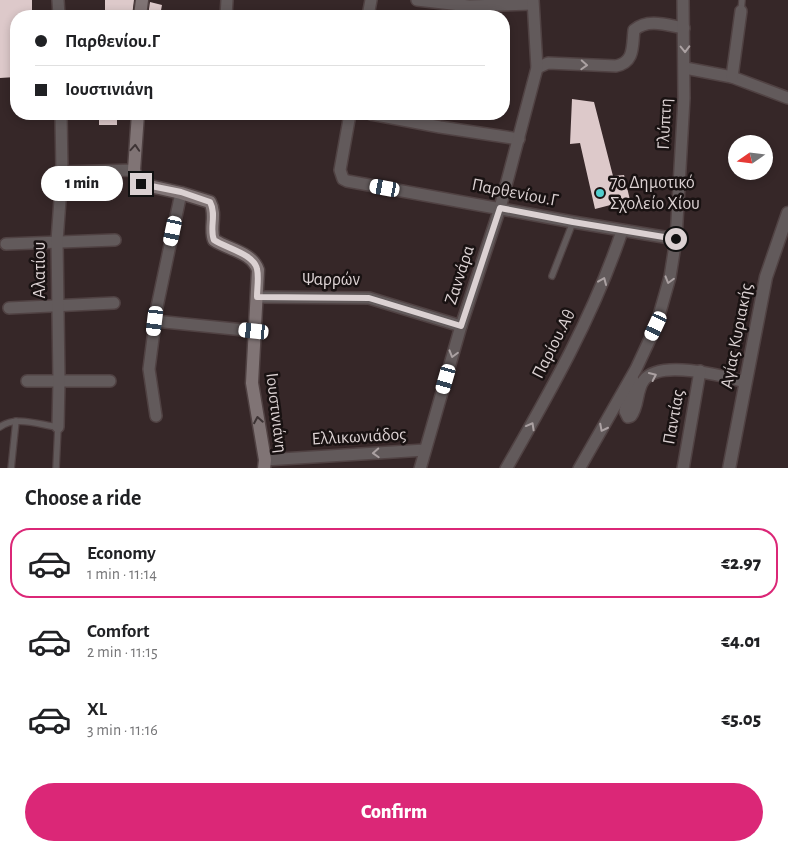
<!DOCTYPE html>
<html lang="en">
<head>
<meta charset="utf-8">
<style>
	:root { --surface:#fff; --page:#f2f2f2; --text:#202124; --muted:#757577; --line:#e0e0e0; --accent:#db2777 }
	body { margin:0; font-family:"Alegreya Sans",sans-serif; background:var(--page); color:var(--text); height:100vh; display:flex; flex-direction:column; font-size:19px; white-space:nowrap }
	* { box-sizing:border-box; margin:0 }
	p { font-size:16px; color:var(--muted) }
	.icon { flex:none; width:28px; height:28px; fill:none; stroke:currentColor; stroke-width:2; stroke-linecap:round; stroke-linejoin:round }
	.map { position:relative; height:468px; overflow:hidden }
	.side { display:flex; flex-direction:column; background:var(--surface); flex:1 }
	.side>* { flex:none }
	.guide { position:absolute; left:10px; top:10px; width:500px; height:110px; border-radius:20px; box-shadow:0 2px 8px #0003; display:grid; align-content:center; height:110px; padding:0 25px; background:var(--surface) }
	.needle { width:32px; rotate:256deg }
	.buttons { position:absolute; left:728px; top:135px; display:grid; gap:10px }
	.buttons a { display:grid; place-items:center; width:45px; height:45px; border-radius:50%; background:var(--surface); box-shadow:0 2px 8px #0003; font-size:25px }
	.end { position:absolute; width:22px; height:22px; margin:-11px; border:6px solid #dbd1d2; background:#111; box-shadow:0 0 0 2px #111 }
	.from { border-radius:50% }
	.bubble { position:absolute; height:35px; border-radius:18px; background:var(--surface); box-shadow:0 2px 8px #0003; font-size:16px; font-weight:800; line-height:35px; text-align:center }
	.car { position:absolute; width:15px; height:30px; margin:-15px -8px; border-radius:6px; box-shadow:0 0 4px 1px #0007; background:linear-gradient(#fff 24%,#345 0 40%,#fff 0 76%,#345 0 86%,#fff 0) }
	.guide b { display:flex; align-items:center; gap:18px; height:48px; font-size:19px }
	.guide b+b { border-top:1px solid var(--line) }
	.guide i { width:12px; height:12px; background:var(--text) }
	ul { padding:0; list-style:none }
	li { display:flex; align-items:center; gap:15px; height:70px; margin:0 10px 8px; padding:0 15px; border:2px solid transparent; border-radius:20px }
	li div { flex:1 }
	li b { display:block; font-size:19px }
	li em { font-style:normal; font-weight:800 }
	li.active { border-color:var(--accent) }
	li>.icon { width:45px; height:45px; stroke-width:1.5 }
	h2 { padding:0 25px; font-size:22px; line-height:60px }
	.action { display:flex; gap:10px; margin-top:auto; padding:10px 25px }
	.action a { flex:1; height:58px; border-radius:30px; background:var(--accent); color:#fff; font-size:20px; font-weight:800; line-height:58px; text-align:center }
	.map>svg:first-child { display:block }
	.building { fill:#ddc9ca }
	.lines { fill:none; stroke-linecap:round; stroke-linejoin:round }
	.service-casing { stroke:#504243; stroke-width:8 }
	.minor-casing { stroke:#504243; stroke-width:14 }
	.tertiary-casing { stroke:#504243; stroke-width:15 }
	.secondary-casing { stroke:#504243; stroke-width:15 }
	.service { stroke:#625a5b; stroke-width:5.5 }
	.minor { stroke:#625a5b; stroke-width:11 }
	.tertiary { stroke:#625a5b; stroke-width:12 }
	.secondary { stroke:#807475; stroke-width:12 }
	.oneway { stroke:#aba1a2 }
	.oneway2 { stroke:#3d3435 }
	.route { stroke:#dbd1d2; stroke-width:6 }
	.poi-dot { fill:#52cdcd; stroke:#191212; stroke-width:2 }
	.labels { text-anchor:middle; dominant-baseline:central; stroke-width:5; stroke-linejoin:round; paint-order:stroke }
	.street-label { font-size:18px; fill:#dbd1d2; stroke:#191212 }
	.poi-label { font-size:18px; fill:#dbd1d2; stroke:#191212; text-anchor:start }
</style>
</head>
<body>
<div class="map">
<svg width="788" height="469" viewBox="0 0 788 469">
	<rect width="100%" height="100%" fill="#362728"/>
	<g class="building">
		<polygon points="0,0 32,0 32,16 16,16 16,77 0,78"/>
		<polygon points="105,0 134,0 132,16 105,16"/>
		<polygon points="150,2 162,5 160,16 148,16"/>
		<polygon points="572,99 594,102 613,176 624,175 630,200 595,209 580,143 570,144"/>
		<rect x="99" y="114" width="18" height="11"/>
	</g>
	<g class="lines">
		<g class="service-casing">
			<g id="service">
				<polyline points="741,11 742,0"/>
				<polyline points="552,276 573,222"/>
				<path d="M0,427C15,415 40,425 58,427L56,469"/>
				<polyline points="11,469 16,421"/>
			</g>
		</g>
		<g class="minor-casing">
			<g id="minor">
				<polyline points="58,0 59,16"/>
				<polyline points="417,0 469,6 532,4"/>
				<polyline points="226,16 227,0"/>
				<polyline points="368,16 371,0"/>
				<path d="M537,68L548,63L616,66C635,62 632,46 634,30C648,18 667,25 684,28"/>
				<polyline points="685,68 732,77 788,98"/>
				<polyline points="732,77 741,11"/>
				<polyline points="350,114 340,170 343,179 347,181 573,222 676,239"/>
				<polyline points="371,114 440,127 519,139"/>
				<polyline points="62,172 134,170"/>
				<polyline points="6,244 115,240"/>
				<polyline points="257,297 369,298 461,326"/>
				<polyline points="9,308 114,303"/>
				<polyline points="155,321 254,331"/>
				<path d="M633,380L625,411L628,417L631,416C639,406 636,390 644,380C660,359 724,376 745,382"/>
				<polyline points="27,381 110,381"/>
				<polyline points="156,416 149,369 157,307 181,193"/>
				<polyline points="58,427 59,381 57,241 62,172 61,114"/>
				<polyline points="265,460 425,450"/>
				<polyline points="420,469 461,326 500,208 537,68 533,0"/>
				<path d="M506,469C550,392 594,315 622,231"/>
				<polyline points="579,469 636,369 656,326 670,277 676,239 684,98 683,0"/>
				<polyline points="683,469 700,371"/>
			</g>
		</g>
		<g class="tertiary-casing">
			<polyline id="tertiary" points="729,469 766,277 788,213"/>
		</g>
		<g class="secondary-casing">
			<g id="secondary">
				<polyline points="140,16 142,0"/>
				<path d="M138,114L134,170L137,179L141,184L181,193L210,202C217,215 209,228 214,240C229,250 252,252 258,270L252,383L265,460L264,469"/>
			</g>
		</g>
		<use href="#service" class="service"/>
		<use href="#minor" class="minor"/>
		<use href="#tertiary" class="tertiary"/>
		<use href="#secondary" class="secondary"/>
	</g>
	<defs><path id="oneway-chevron" d="M-2-3.5L2.5 0L-2 3.5" fill="none" stroke-width="1.6" stroke-linecap="round" stroke-linejoin="round" transform="scale(1.25)"/></defs>
	<g class="oneway">
		<use href="#oneway-chevron" transform="translate(685 49) rotate(89)"/>
		<use href="#oneway-chevron" transform="translate(584 65) rotate(3)"/>
		<use href="#oneway-chevron" transform="translate(669 280) rotate(106)"/>
		<use href="#oneway-chevron" transform="translate(603 281) rotate(-67)"/>
		<use href="#oneway-chevron" transform="translate(453 354) rotate(106)"/>
		<use href="#oneway-chevron" transform="translate(653 376) rotate(-25)"/>
		<use href="#oneway-chevron" transform="translate(531 426) rotate(-61)"/>
		<use href="#oneway-chevron" transform="translate(603 428) rotate(117)"/>
		<use href="#oneway-chevron" transform="translate(376 453) rotate(177)"/>
	</g>
	<g class="oneway2">
		<use href="#oneway-chevron" transform="translate(135 148) rotate(-86)"/>
		<use href="#oneway-chevron" transform="translate(258 420) rotate(-100)"/>
	</g>
	<g class="lines">
		<path class="route" d="M141,184L181,192L210,202C217,215 209,228 214,240C226,248 254,254 257,269C259,277 257,288 257,297L369,298L461,326L500,208L573,222L676,239"/>
	</g>
	<circle class="poi-dot" cx="600" cy="193" r="5"/>
	<g class="labels">
		<g class="street-label">
			<text transform="translate(665 124) rotate(-87)">Γλύπτη</text>
			<text transform="translate(515 193) rotate(11)">Παρθενίου.Γ</text>
			<text transform="translate(40 270) rotate(-90)">Αλατίου</text>
			<text transform="translate(460 275) rotate(-72)">Ζαννάρα</text>
			<text x="331" y="280">Ψαρρών</text>
			<text transform="translate(737 336) rotate(-79)">Αγίας Κυριακής</text>
			<text transform="translate(554 344) rotate(-63)">Παρίου.Αθ</text>
			<text transform="translate(276 413) rotate(83)">Ιουστινιάνη</text>
			<text transform="translate(674 417) rotate(-80)">Παντίας</text>
			<text transform="translate(359 437) rotate(-3)">Ελλικωνιάδος</text>
		</g>
		<g class="poi-label">
			<text x="610" y="183">7ο Δημοτικό<tspan x="610" dy="21">Σχολείο Χίου</tspan></text>
		</g>
	</g>
</svg>
<div class="buttons">
<a><svg class="needle" viewBox="-14 -14 28 28"><path d="M0-13l5 13h-10z" fill="#e53935"/><path d="M0 13l5-13h-10z" fill="#757577"/></svg></a>
</div>
<i class="end from" style="left:676px;top:239px"></i>
<i class="end" style="left:141px;top:184px"></i>
<div class="bubble" style="left:41px;top:166px;width:82px">1 min</div>
<i class="car" style="left:385px;top:188px;rotate:280deg"></i>
<i class="car" style="left:173px;top:231px;rotate:192deg"></i>
<i class="car" style="left:155px;top:321px;rotate:187deg"></i>
<i class="car" style="left:656px;top:326px;rotate:205deg"></i>
<i class="car" style="left:254px;top:331px;rotate:276deg"></i>
<i class="car" style="left:446px;top:379px;rotate:196deg"></i>
<div class="guide">
<b><i class="from"></i>Παρθενίου.Γ</b>
<b><i></i>Ιουστινιάνη</b>
</div>
</div>
<section class="side">
<h2>Choose a ride</h2>
<ul>
<li class="active"><svg class="icon" aria-label="car" viewBox="0 0 24 24"><path d="M5 17H2v-5l4-1 3-4h7l3 4 3 1v5h-3M9 17h6M6 11h13"/><circle cx="7" cy="17" r="2"/><circle cx="17" cy="17" r="2"/></svg><div><b>Economy</b><p>1 min · 11:14</p></div><em>€2.97</em></li>
<li><svg class="icon" aria-label="car" viewBox="0 0 24 24"><path d="M5 17H2v-5l4-1 3-4h7l3 4 3 1v5h-3M9 17h6M6 11h13"/><circle cx="7" cy="17" r="2"/><circle cx="17" cy="17" r="2"/></svg><div><b>Comfort</b><p>2 min · 11:15</p></div><em>€4.01</em></li>
<li><svg class="icon" aria-label="car" viewBox="0 0 24 24"><path d="M5 17H2v-5l4-1 3-4h7l3 4 3 1v5h-3M9 17h6M6 11h13"/><circle cx="7" cy="17" r="2"/><circle cx="17" cy="17" r="2"/></svg><div><b>XL</b><p>3 min · 11:16</p></div><em>€5.05</em></li>
</ul>
<div class="action"><a>Confirm</a></div>
</section>
</body>
</html>
